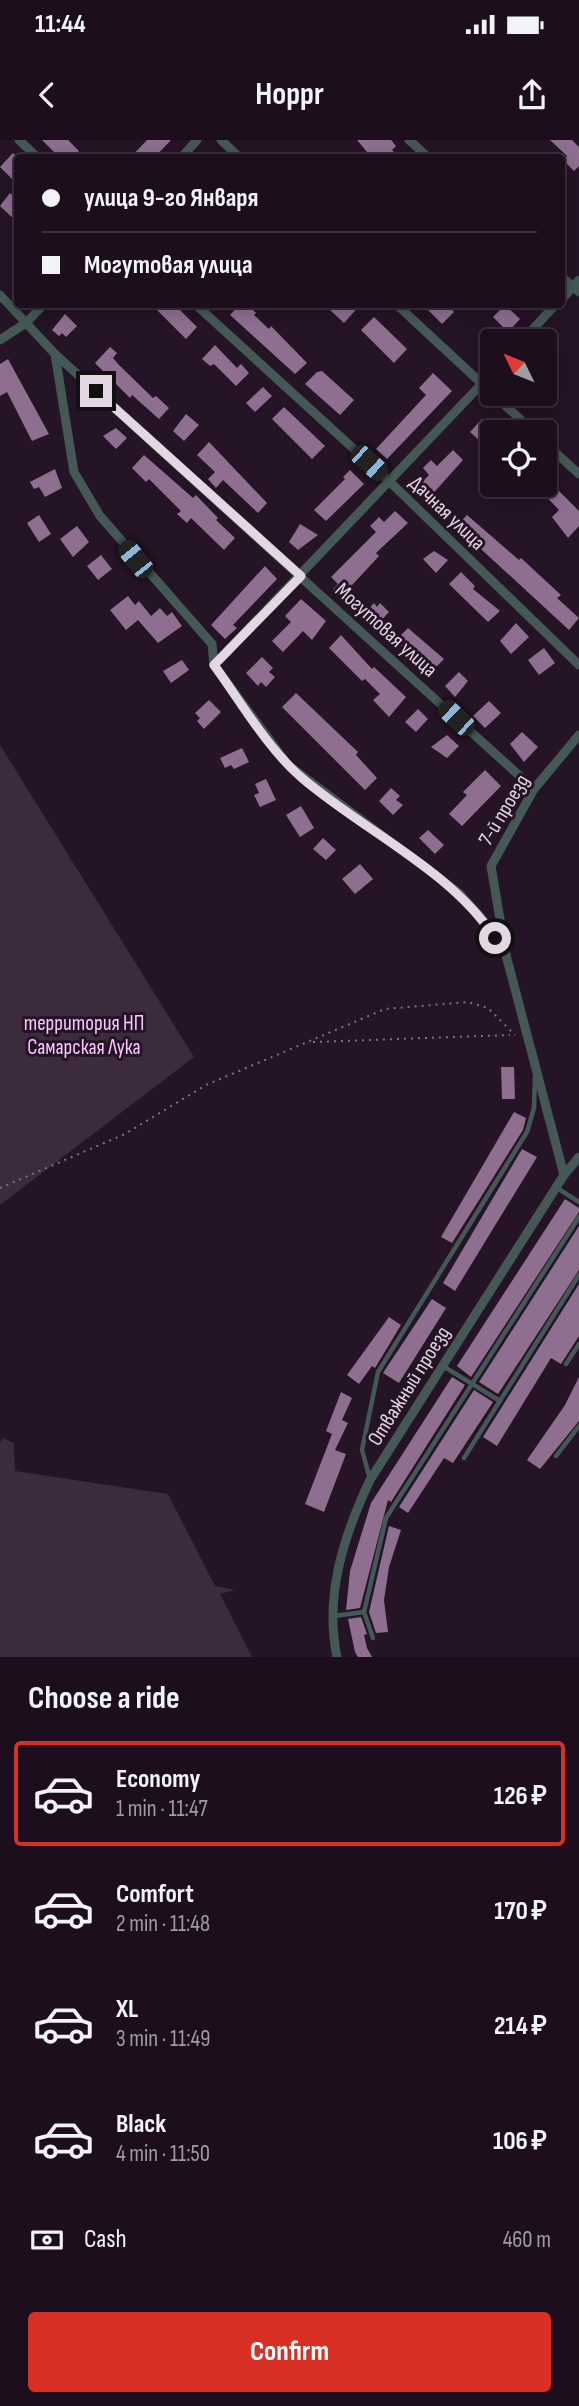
<!DOCTYPE html>
<html lang="en">
<head>
<meta charset="utf-8">
<style>
	:root { --surface:#1c0e1c; --page:#251725; --text:#f1f3f6; --muted:#a09ca3; --line:#3a2e3b; --accent:#d93025 }
	body { margin:0; font-family:"Sofia Sans Condensed",sans-serif; background:var(--page); color:var(--text); height:100vh; display:flex; flex-direction:column; font-size:26px; white-space:nowrap }
	* { box-sizing:border-box; margin:0 }
	p { font-size:23px; color:var(--muted) }
	.icon { flex:none; width:38px; height:38px; fill:none; stroke:currentColor; stroke-width:2; stroke-linecap:round; stroke-linejoin:round }
	.map { position:relative; height:1517px; overflow:hidden }
	.sheet { display:flex; flex-direction:column; background:var(--surface); flex:1 }
	.sheet>* { flex:none }
	.hud { position:absolute; left:14px; top:14px; width:551px; height:154px; border-radius:7px; box-shadow:0 4px 18px #0003,0 0 0 2px var(--line); display:grid; align-content:center; height:154px; padding:0 28px; background:var(--surface) }
	.needle { width:46px; rotate:313deg }
	.controls { position:absolute; left:480px; top:189px; display:grid; gap:14px }
	.controls a { display:grid; place-items:center; width:77px; height:77px; border-radius:7px; background:var(--surface); box-shadow:0 4px 18px #0003,0 0 0 2px var(--line); font-size:35px }
	.end { position:absolute; width:32px; height:32px; margin:-16px; border:9px solid #e3d7e4; background:#111; box-shadow:0 0 0 4px #111 }
	.from { border-radius:50% }
	.car { position:absolute; width:21px; height:42px; margin:-21px -10px; border-radius:9px; box-shadow:0 0 5px 2px #0007; background:linear-gradient(#222 24%,#8ab4d8 0 40%,#222 0 76%,#8ab4d8 0 86%,#222 0) }
	.hud b { display:flex; align-items:center; gap:24px; height:66px; font-size:26px }
	.hud b+b { border-top:2px solid var(--line) }
	.hud i { width:18px; height:18px; background:var(--text) }
	ul { padding:0; list-style:none }
	li { display:flex; align-items:center; gap:21px; height:105px; margin:0 14px 10px; padding:0 14px; border:4px solid transparent; border-radius:7px }
	li div { flex:1 }
	li b { display:block; font-size:26px }
	li em { font-style:normal; font-weight:700 }
	li.active { border-color:var(--accent) }
	li>.icon { width:63px; height:63px; stroke-width:1.5 }
	h2 { padding:0 28px; font-size:32px; line-height:84px }
	.pay { display:flex; align-items:center; gap:18px; height:77px; padding:0 28px; font-size:26px }
	.pay p { margin-inline-start:auto }
	.primary-button { display:flex; gap:14px; margin-top:auto; padding:14px 28px }
	.primary-button a { flex:1; height:80px; border-radius:7px; background:var(--accent); color:#fff; font-size:28px; font-weight:700; line-height:80px; text-align:center }
	.status { display:flex; justify-content:space-between; align-items:center; height:49px; padding:0 35px; background:var(--surface); direction:ltr }
	.status svg { height:19px; fill:currentColor }
	header { display:flex; justify-content:space-between; align-items:center; height:91px; padding:0 28px; background:var(--surface); font-size:32px; font-weight:700 }
	.map>svg:first-child { display:block }
	.green { fill:#3b2b3c }
	.building { fill:#8e6f90 }
	.lines { fill:none; stroke-linecap:round; stroke-linejoin:round }
	.path { stroke:#807081; stroke-width:2; stroke-dasharray:2 5; stroke-linecap:butt }
	.service { stroke:#445955; stroke-width:4.5 }
	.minor { stroke:#445955; stroke-width:9 }
	.route { stroke:#e3d7e4; stroke-width:9 }
	.labels { text-anchor:middle; dominant-baseline:central; stroke-width:6; stroke-linejoin:round; paint-order:stroke }
	.street-label { font-size:21px; fill:#e3d7e4; stroke:#251326 }
	.park-label { font-size:21px; fill:#fbc8ff; stroke:#251326 }
</style>
</head>
<body>
<div class="status"><b>11:44</b><svg viewBox="0 0 49 12"><path d="M0 12V9h3v3zM5 12V6h3v6zM10 12V3h3v9zM15 12V0h3v12zM26 1h20v11H26zM47 4h2v5h-2z"/></svg></div>
<header><svg class="icon" aria-label="back" viewBox="0 0 24 24"><path d="M15 5l-7 7 7 7"/></svg>Hoppr<svg class="icon" aria-label="share" viewBox="0 0 24 24"><path d="M12 15V3M7 8l5-5 5 5M5 13v7h14v-7"/></svg></header>
<div class="map">
<svg width="579" height="1517" viewBox="0 0 579 1517">
	<rect width="100%" height="100%" fill="#251326"/>
	<g class="green">
		<polygon points="0,605 194,917 0,1065"/>
		<polygon points="3,1298 14,1303 15,1331 168,1354 215,1446 235,1450 220,1454 252,1517 0,1517 0,1303"/>
	</g>
	<g class="building">
		<polygon points="42,0 68,0 79,11 73,18 60,18"/>
		<polygon points="147,0 171,0 154,18 130,18"/>
		<polygon points="357,0 391,0 396,6 392,10 395,13 390,18 372,18"/>
		<polygon points="550,0 572,0 579,7 579,26 574,31 563,20 567,16"/>
		<polygon points="13,13 18,18 18,33 12,39 0,27"/>
		<polygon points="10,53 18,60 18,83 0,66"/>
		<polygon points="151,164 174,164 197,187 186,199"/>
		<polygon points="240,164 247,164 256,173 254,175 269,189 271,186 307,223 295,234 230,175"/>
		<polygon points="335,164 361,164 344,183 330,170"/>
		<polygon points="422,164 447,164 454,172 442,184"/>
		<polygon points="505,165 520,179 508,192 493,177"/>
		<polygon points="65,174 77,186 66,197 62,193 59,196 52,190"/>
		<polygon points="374,177 407,209 394,223 361,190"/>
		<polygon points="215,205 237,228 241,224 249,233 236,246 214,224 210,226 202,219"/>
		<polygon points="110,207 117,213 113,218 119,225 153,258 156,256 169,268 159,279 132,255 130,258 95,223"/>
		<polygon points="8,219 49,294 32,301 7,252 0,256 0,224"/>
		<polygon points="322,231 354,260 340,275 305,244 317,232"/>
		<polygon points="433,233 452,251 387,319 376,309 426,255 419,248"/>
		<polygon points="263,247 272,256 255,272 246,263"/>
		<polygon points="284,267 325,306 312,319 272,279"/>
		<polygon points="186,274 199,285 184,301 173,291"/>
		<polygon points="482,279 493,290 481,302 470,292"/>
		<polygon points="116,288 127,298 116,309 103,296"/>
		<polygon points="209,302 267,363 258,373 223,340 216,348 208,339 215,332 197,315"/>
		<polygon points="453,310 463,320 429,358 417,347 429,335 423,328 431,320 437,326"/>
		<polygon points="144,315 193,358 196,355 218,378 216,380 235,398 224,410 191,378 187,383 177,374 181,371 149,339 146,342 132,328"/>
		<polygon points="55,329 62,348 45,357 39,347 34,349 30,342"/>
		<polygon points="350,330 364,344 326,381 314,370 345,339 343,337"/>
		<polygon points="548,340 579,371 579,386 568,398 552,377 559,370 539,349"/>
		<polygon points="395,371 408,383 376,413 379,416 341,457 333,449 338,444 331,437 376,392 370,386 379,377 384,382"/>
		<polygon points="39,375 51,394 39,402 27,383"/>
		<polygon points="467,375 519,420 521,418 561,455 557,458 579,478 569,490 456,386"/>
		<polygon points="300,384 318,395 298,410 289,402"/>
		<polygon points="77,386 89,402 73,417 60,399"/>
		<polygon points="434,411 448,420 436,433 423,419"/>
		<polygon points="101,415 112,429 98,440 87,426"/>
		<polygon points="265,426 277,439 233,485 237,488 225,499 211,485"/>
		<polygon points="461,432 475,446 473,449 500,471 488,482 449,444"/>
		<polygon points="128,456 135,465 139,461 151,476 160,468 167,476 172,472 182,486 158,503 138,480 126,490 110,470"/>
		<polygon points="301,459 326,481 312,500 303,491 283,512 272,501 291,482 285,476"/>
		<polygon points="374,463 377,467 380,463 389,472 378,484 366,472"/>
		<polygon points="516,483 529,497 511,514 500,501"/>
		<polygon points="408,488 444,519 430,533 395,501"/>
		<polygon points="341,495 372,529 374,527 406,557 389,577 373,560 380,554 365,539 362,541 329,508"/>
		<polygon points="544,508 555,523 539,535 528,520"/>
		<polygon points="262,517 273,528 269,532 275,537 266,547 261,542 258,546 246,533"/>
		<polygon points="182,520 189,530 171,543 163,531"/>
		<polygon points="459,532 468,541 455,557 445,546"/>
		<polygon points="296,553 358,612 356,615 377,638 365,650 282,567"/>
		<polygon points="209,560 221,572 204,589 197,581 200,578 195,573"/>
		<polygon points="489,561 501,573 485,588 473,576"/>
		<polygon points="418,569 428,579 416,592 405,582"/>
		<polygon points="522,592 538,607 524,622 510,604"/>
		<polygon points="447,595 459,606 447,618 431,607"/>
		<polygon points="242,608 249,622 234,629 231,625 225,628 220,618"/>
		<polygon points="485,630 501,646 462,686 449,674 467,655 463,652"/>
		<polygon points="266,639 276,660 260,667 254,655 259,653 255,644"/>
		<polygon points="391,648 400,656 396,660 403,665 393,675 379,661"/>
		<polygon points="301,666 314,688 300,697 286,675"/>
		<polygon points="428,690 444,705 435,714 419,698"/>
		<polygon points="323,698 336,710 326,720 313,709"/>
		<polygon points="360,724 373,739 355,754 342,739"/>
		<polygon points="501,927 514,927 515,959 502,959"/>
		<polygon points="514,972 526,978 523,990 452,1103 441,1097"/>
		<polygon points="522,1009 537,1017 455,1151 443,1143"/>
		<polygon points="565,1059 579,1068 579,1072 471,1237 457,1226"/>
		<polygon points="579,1086 579,1130 498,1254 479,1242"/>
		<polygon points="579,1144 579,1196 561,1224 551,1218 497,1306 483,1297"/>
		<polygon points="432,1159 446,1168 399,1243 383,1233"/>
		<polygon points="389,1177 401,1185 375,1228 372,1226 359,1244 347,1235"/>
		<polygon points="452,1237 465,1245 391,1362 388,1360 360,1468 346,1470 350,1431 371,1363"/>
		<polygon points="579,1237 579,1281 540,1329 527,1320 565,1265"/>
		<polygon points="474,1250 493,1262 453,1323 444,1318 408,1373 399,1367"/>
		<polygon points="341,1252 352,1258 342,1280 348,1283 335,1310 346,1314 324,1372 305,1364 332,1294 326,1291"/>
		<polygon points="389,1386 401,1390 389,1427 384,1460 388,1492 376,1493 369,1472"/>
		<polygon points="361,1477 367,1494 364,1495 367,1508 372,1517 358,1517 355,1512 348,1479"/>
	</g>
	<g class="lines">
		<g class="path">
			<polyline points="313,902 510,895"/>
			<polyline points="0,1048 125,994 206,945 385,869 468,862 488,868 515,895"/>
		</g>
		<g class="service">
			<polyline points="557,1048 579,1062"/>
			<polyline points="566,1224 579,1204"/>
			<polyline points="443,1226 500,1261"/>
			<polyline points="556,1316 579,1286"/>
			<polyline points="464,1318 579,1135"/>
			<polyline points="370,1339 362,1310 378,1232 527,992 534,968 535,936"/>
			<polyline points="334,1476 364,1472"/>
			<polyline points="373,1498 364,1472 386,1378 579,1077"/>
		</g>
		<g class="minor">
			<polyline points="19,0 38,18"/>
			<polyline points="221,0 240,18"/>
			<polyline points="409,0 429,18"/>
			<polyline points="181,18 197,0"/>
			<polyline points="562,137 579,152"/>
			<polyline points="0,155 55,214 534,649"/>
			<polyline points="562,159 579,140"/>
			<polyline points="195,164 389,341 579,525"/>
			<polyline points="396,164 534,292"/>
			<polyline points="0,200 26,183 44,164"/>
			<polyline points="522,201 556,164"/>
			<polyline points="55,214 74,332 100,376 212,504 214,525 288,625 459,753 484,781 506,815"/>
			<polyline points="544,302 579,334"/>
			<polyline points="214,525 492,233"/>
			<polyline points="564,1035 506,815 491,726 534,649 579,595"/>
			<path d="M337,1517C324,1456 344,1395 370,1340L564,1035L579,1017"/>
		</g>
	</g>
	<g class="lines">
		<path class="route" d="M96,251L301,436L214,525C241,562 267,608 302,638C364,691 451,730 495,798"/>
	</g>
	<g class="labels">
		<g class="street-label">
			<text transform="translate(447 373) rotate(44)">Дачная улица</text>
			<text transform="translate(386 490) rotate(42)">Могутовая улица</text>
			<text transform="translate(504 670) rotate(-59)">7-й проезд</text>
			<text transform="translate(409 1246) rotate(-58)">Отважный проезд</text>
		</g>
		<g class="park-label">
			<text x="84" y="883">территория НП<tspan x="84" dy="24">Самарская Лука</tspan></text>
		</g>
	</g>
</svg>
<div class="controls">
<a><svg class="needle" viewBox="-14 -14 28 28"><path d="M0-13l5 13h-10z" fill="#e53935"/><path d="M0 13l5-13h-10z" fill="#a09ca3"/></svg></a>
<a><svg class="icon" aria-label="locate" viewBox="0 0 24 24"><circle cx="12" cy="12" r="6"/><path d="M12 2v4M12 18v4M2 12h4M18 12h4"/></svg></a>
</div>
<i class="end from" style="left:495px;top:798px"></i>
<i class="end" style="left:96px;top:251px"></i>
<i class="car" style="left:369px;top:323px;rotate:132deg"></i>
<i class="car" style="left:135px;top:419px;rotate:321deg"></i>
<i class="car" style="left:456px;top:578px;rotate:313deg"></i>
<div class="hud">
<b><i class="from"></i>улица 9-го Января</b>
<b><i></i>Могутовая улица</b>
</div>
</div>
<section class="sheet">
<h2>Choose a ride</h2>
<ul>
<li class="active"><svg class="icon" aria-label="car" viewBox="0 0 24 24"><path d="M5 17H2v-5l4-1 3-4h7l3 4 3 1v5h-3M9 17h6M6 11h13"/><circle cx="7" cy="17" r="2"/><circle cx="17" cy="17" r="2"/></svg><div><b>Economy</b><p>1 min · 11:47</p></div><em>126 ₽</em></li>
<li><svg class="icon" aria-label="car" viewBox="0 0 24 24"><path d="M5 17H2v-5l4-1 3-4h7l3 4 3 1v5h-3M9 17h6M6 11h13"/><circle cx="7" cy="17" r="2"/><circle cx="17" cy="17" r="2"/></svg><div><b>Comfort</b><p>2 min · 11:48</p></div><em>170 ₽</em></li>
<li><svg class="icon" aria-label="car" viewBox="0 0 24 24"><path d="M5 17H2v-5l4-1 3-4h7l3 4 3 1v5h-3M9 17h6M6 11h13"/><circle cx="7" cy="17" r="2"/><circle cx="17" cy="17" r="2"/></svg><div><b>XL</b><p>3 min · 11:49</p></div><em>214 ₽</em></li>
<li><svg class="icon" aria-label="car" viewBox="0 0 24 24"><path d="M5 17H2v-5l4-1 3-4h7l3 4 3 1v5h-3M9 17h6M6 11h13"/><circle cx="7" cy="17" r="2"/><circle cx="17" cy="17" r="2"/></svg><div><b>Black</b><p>4 min · 11:50</p></div><em>106 ₽</em></li>
</ul>
<div class="pay"><svg class="icon" aria-label="cash" viewBox="0 0 24 24"><path d="M3 7h18v10H3z"/><circle cx="12" cy="12" r="2"/></svg>Cash<p>460 m</p></div>
<div class="primary-button"><a>Confirm</a></div>
</section>
</body>
</html>
